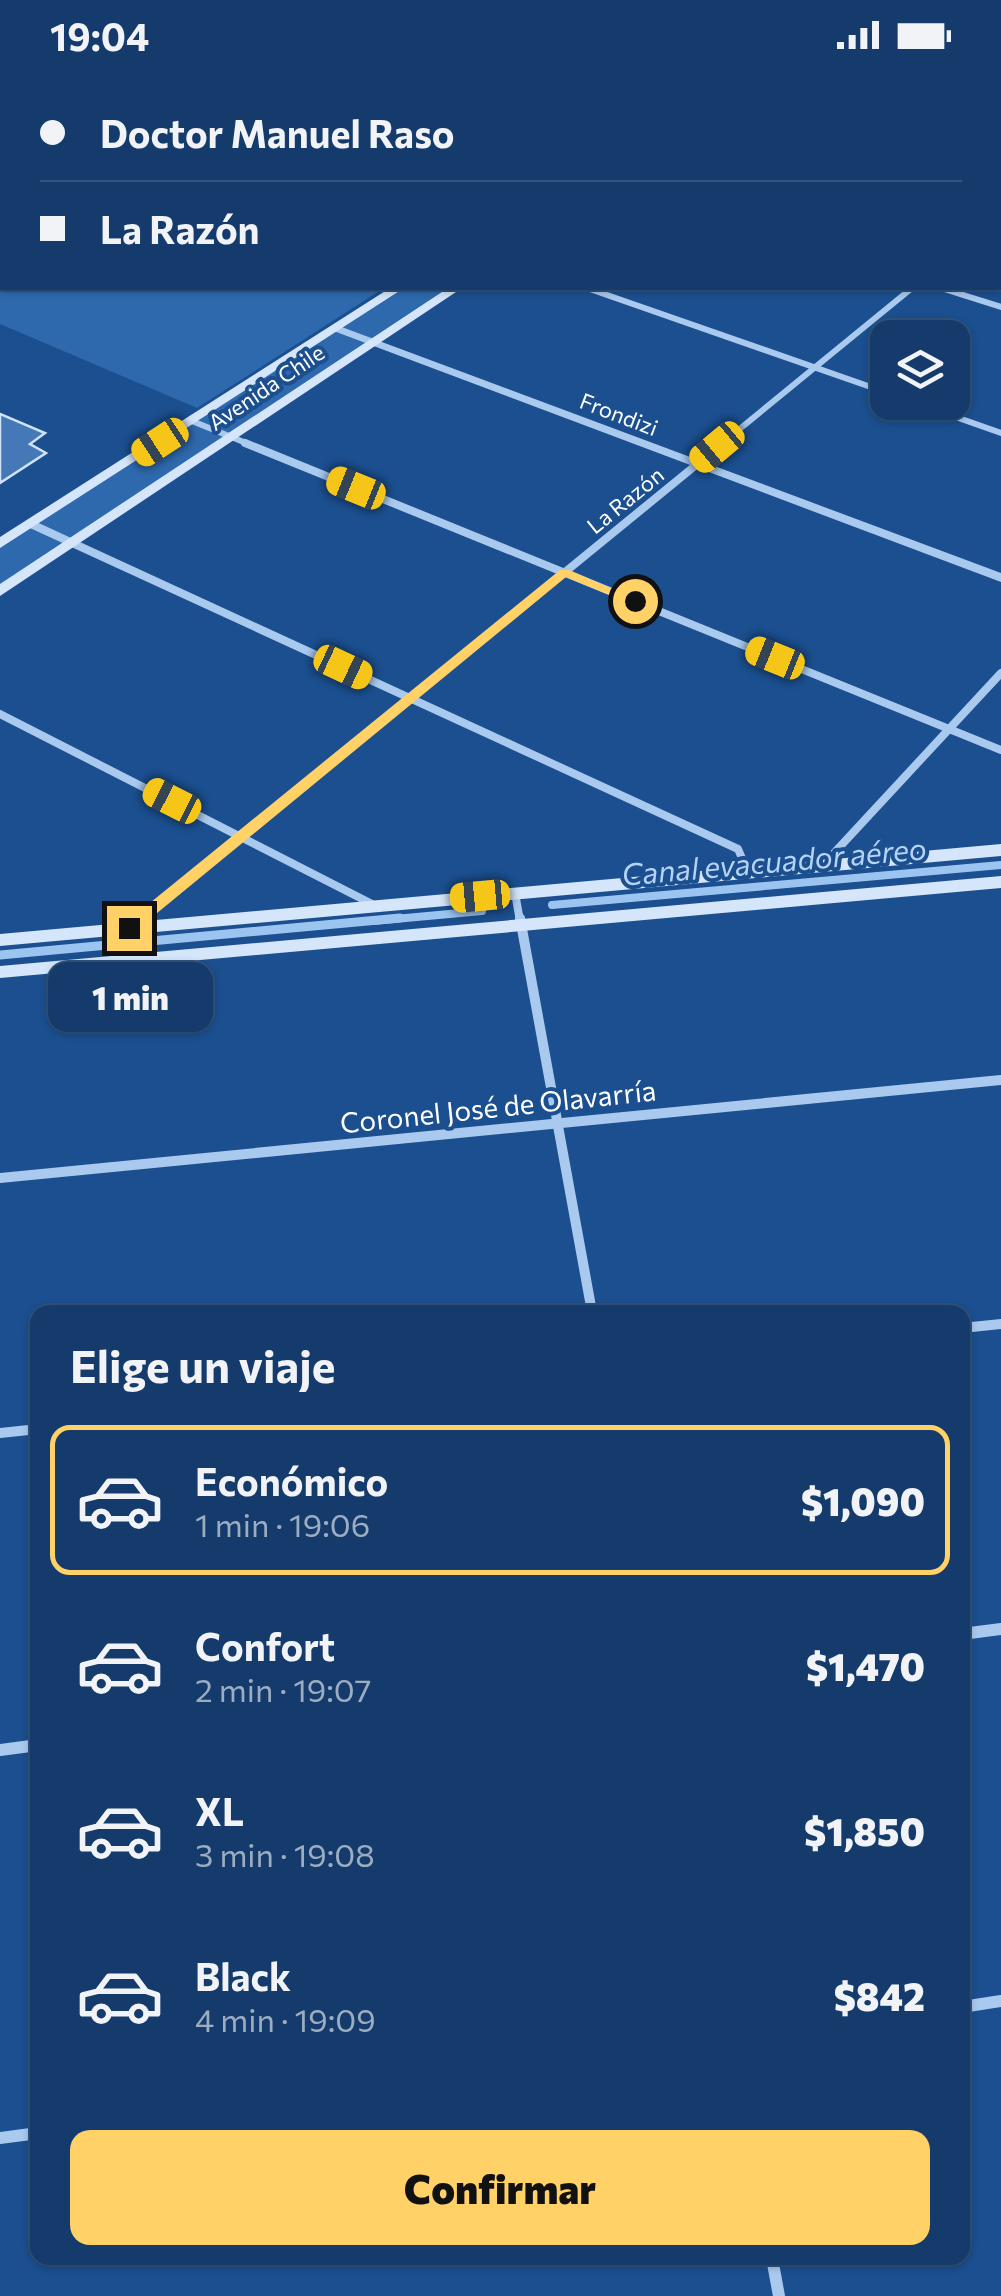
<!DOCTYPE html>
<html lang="es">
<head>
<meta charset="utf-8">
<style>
	:root { --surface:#143b6b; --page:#1d4271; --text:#f1f3f6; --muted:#9dadc1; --line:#33557e; --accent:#ffd166 }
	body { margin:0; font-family:Commissioner,sans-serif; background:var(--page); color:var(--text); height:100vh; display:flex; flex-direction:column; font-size:38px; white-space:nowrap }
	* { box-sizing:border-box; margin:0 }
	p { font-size:32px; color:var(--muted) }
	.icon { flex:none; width:55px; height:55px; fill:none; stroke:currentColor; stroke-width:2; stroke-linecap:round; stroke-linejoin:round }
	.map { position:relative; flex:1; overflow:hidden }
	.panel { position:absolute; left:30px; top:1235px; width:940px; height:960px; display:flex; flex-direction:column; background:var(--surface); border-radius:20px; box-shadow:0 2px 8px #0004,0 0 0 2px var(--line) }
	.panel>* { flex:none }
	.guide { position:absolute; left:0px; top:0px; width:1002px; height:220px; box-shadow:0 2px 8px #0004,0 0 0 2px var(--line); display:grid; align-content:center; height:220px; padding:0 40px; background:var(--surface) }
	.controls { position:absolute; left:870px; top:250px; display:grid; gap:20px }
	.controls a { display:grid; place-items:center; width:100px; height:100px; border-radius:20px; background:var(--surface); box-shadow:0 2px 8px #0004,0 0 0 2px var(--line); font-size:50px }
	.end { position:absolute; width:45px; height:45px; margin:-22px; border:12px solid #ffd166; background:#111; box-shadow:0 0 0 5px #111 }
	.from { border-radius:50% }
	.bubble { position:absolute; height:70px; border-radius:20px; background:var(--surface); box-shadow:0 2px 8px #0004,0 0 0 2px var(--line); font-size:32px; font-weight:800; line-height:70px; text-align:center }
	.car { position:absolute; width:30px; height:60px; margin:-30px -15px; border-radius:12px; box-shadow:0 0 8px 2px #0007; background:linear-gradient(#f5c518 24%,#345 0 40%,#f5c518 0 76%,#345 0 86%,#f5c518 0) }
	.guide b { display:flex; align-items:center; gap:35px; height:95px; font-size:38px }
	.guide b+b { border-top:2px solid var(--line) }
	.guide i { width:25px; height:25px; background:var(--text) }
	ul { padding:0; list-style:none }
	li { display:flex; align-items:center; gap:30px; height:150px; margin:0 20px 15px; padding:0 20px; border:5px solid transparent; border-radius:20px }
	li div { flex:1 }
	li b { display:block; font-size:38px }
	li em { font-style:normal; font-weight:800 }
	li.active { border-color:var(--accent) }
	li>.icon { width:90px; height:90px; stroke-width:1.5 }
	h2 { padding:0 40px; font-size:45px; line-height:120px }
	.action { display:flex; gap:20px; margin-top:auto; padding:20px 40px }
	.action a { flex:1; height:115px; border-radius:20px; background:var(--accent); color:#111; font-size:40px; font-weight:800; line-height:115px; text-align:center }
	.status { display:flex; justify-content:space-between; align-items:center; height:70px; padding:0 50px; background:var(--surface); direction:ltr }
	.status svg { height:28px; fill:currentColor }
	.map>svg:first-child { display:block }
	.green { fill:#2e69ad }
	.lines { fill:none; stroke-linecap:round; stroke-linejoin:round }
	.stream-far1 { stroke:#9cc4f0; stroke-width:8 }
	.stream { stroke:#9cc4f0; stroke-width:9 }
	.building { fill:#4478b7; stroke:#cfe3fa; stroke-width:2.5 }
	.minor-far3 { stroke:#a9c9ee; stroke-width:6 }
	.minor-far2 { stroke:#a9c9ee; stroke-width:8 }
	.minor-far1 { stroke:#a9c9ee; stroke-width:10 }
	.minor { stroke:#a9c9ee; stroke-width:12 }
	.tertiary { fill:#a9c9ee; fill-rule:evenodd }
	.secondary { fill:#d6e6fa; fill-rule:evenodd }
	.route { fill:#ffd166 }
	.labels { text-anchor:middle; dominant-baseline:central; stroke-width:8; stroke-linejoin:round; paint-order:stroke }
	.far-street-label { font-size:22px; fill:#fff; stroke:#1b4f8f }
	.street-label { font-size:28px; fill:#fff; stroke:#1b4f8f }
	.water-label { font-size:30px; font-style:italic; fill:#b5d3f5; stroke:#1b4f8f }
</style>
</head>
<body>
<div class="status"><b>19:04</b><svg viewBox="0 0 49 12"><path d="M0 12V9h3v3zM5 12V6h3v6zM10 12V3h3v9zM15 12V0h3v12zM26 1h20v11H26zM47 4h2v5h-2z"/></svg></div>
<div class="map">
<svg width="1001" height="2226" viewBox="0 0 1001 2226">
	<rect width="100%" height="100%" fill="#1b4f8f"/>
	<g class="green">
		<polygon points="0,24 2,218 384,218 197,338 0,254"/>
		<polygon points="398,218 456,218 0,521 0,474"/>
	</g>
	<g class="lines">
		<g class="stream-far1">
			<polyline points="552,835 1001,795"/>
			<polyline points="373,851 482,841"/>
		</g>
		<polyline class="stream" points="0,885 400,848"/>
	</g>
	<polygon class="building" points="0,344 45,363 30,374 46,383 0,413"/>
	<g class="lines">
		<g class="minor-far3">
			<polyline points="569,0 578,2"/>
			<polyline points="452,2 457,0"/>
			<polyline points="587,218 888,323"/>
			<polyline points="941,218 1001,237"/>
			<polyline points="913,332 1001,363"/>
			<polyline points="192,351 251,375"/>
			<polyline points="720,375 912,218"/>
		</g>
		<g class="minor-far2">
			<polyline points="245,373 1001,680"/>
			<polyline points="31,454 738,779 744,793 728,804"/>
			<polyline points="0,644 374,835"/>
			<polyline points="822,796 1001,603"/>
			<polyline points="515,823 520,851"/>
			<polyline points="138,851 723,373"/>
		</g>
		<g class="minor-far1">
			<polyline points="520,848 592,1242"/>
			<polyline points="129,858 141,848"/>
			<polyline points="0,1108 1001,1010"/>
			<polyline points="962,1258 1001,1254"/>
			<polyline points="0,1363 38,1359"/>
		</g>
		<g class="minor">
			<polyline points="962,1564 1001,1559"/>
			<polyline points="0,1680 38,1675"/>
			<polyline points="962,1937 1001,1931"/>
			<polyline points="0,2068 38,2063"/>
			<polyline points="772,2188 779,2226"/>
		</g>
		<polygon class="tertiary" points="331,256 339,256 1001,503 1001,512 331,260"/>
		<g class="secondary">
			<polygon points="881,0 900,0 902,2 884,2"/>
			<polygon points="954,0 973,0 975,2 957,2"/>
			<rect x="1000" y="8" width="1" height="7"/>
			<rect x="1000" y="29" width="1" height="7"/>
			<polygon points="390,218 404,218 0,478 0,467"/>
			<polygon points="448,218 462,218 0,526 0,514"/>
			<polygon points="1001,774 1001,786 0,876 0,864"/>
			<polygon points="1001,806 1001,818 0,908 0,896"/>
		</g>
	</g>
	<polygon class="route" points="560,500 569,500 641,531 631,534 566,507 134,862 124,862 124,854"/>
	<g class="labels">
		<g class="far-street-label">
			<text transform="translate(266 317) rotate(-34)">Avenida Chile</text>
			<text transform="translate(619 344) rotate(21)">Frondizi</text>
			<text transform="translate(625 430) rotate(-39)">La Razón</text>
		</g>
		<g class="street-label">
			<text transform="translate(498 1036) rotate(-6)">Coronel José de Olavarría</text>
		</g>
		<g class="water-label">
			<text transform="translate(774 790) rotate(-5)">Canal evacuador aéreo</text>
		</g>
	</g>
</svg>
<div class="controls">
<a><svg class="icon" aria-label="layers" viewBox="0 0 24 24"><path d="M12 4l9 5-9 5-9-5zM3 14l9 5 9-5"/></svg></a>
</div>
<i class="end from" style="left:635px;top:531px"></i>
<i class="end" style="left:129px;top:858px"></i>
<div class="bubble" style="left:48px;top:892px;width:165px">1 min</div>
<i class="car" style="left:160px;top:372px;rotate:237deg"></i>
<i class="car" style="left:717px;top:377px;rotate:230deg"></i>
<i class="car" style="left:356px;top:418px;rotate:292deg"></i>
<i class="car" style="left:775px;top:588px;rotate:292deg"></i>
<i class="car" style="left:343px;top:597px;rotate:115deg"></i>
<i class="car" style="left:172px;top:731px;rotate:297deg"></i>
<i class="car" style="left:480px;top:826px;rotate:265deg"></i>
<div class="guide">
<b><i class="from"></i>Doctor Manuel Raso</b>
<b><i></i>La Razón</b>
</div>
<section class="panel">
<h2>Elige un viaje</h2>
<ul>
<li class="active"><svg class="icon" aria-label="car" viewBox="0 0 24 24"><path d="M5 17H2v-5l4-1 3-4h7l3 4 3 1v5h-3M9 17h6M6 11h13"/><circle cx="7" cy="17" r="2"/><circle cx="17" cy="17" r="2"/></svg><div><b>Económico</b><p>1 min · 19:06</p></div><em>$1,090</em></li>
<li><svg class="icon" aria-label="car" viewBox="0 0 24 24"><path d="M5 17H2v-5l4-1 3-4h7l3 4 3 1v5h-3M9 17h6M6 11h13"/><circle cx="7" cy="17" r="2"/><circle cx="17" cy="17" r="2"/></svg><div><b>Confort</b><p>2 min · 19:07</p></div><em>$1,470</em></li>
<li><svg class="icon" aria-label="car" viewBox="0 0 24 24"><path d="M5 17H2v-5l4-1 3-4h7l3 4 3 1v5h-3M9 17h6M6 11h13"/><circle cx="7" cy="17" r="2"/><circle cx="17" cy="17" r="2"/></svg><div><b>XL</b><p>3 min · 19:08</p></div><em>$1,850</em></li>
<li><svg class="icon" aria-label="car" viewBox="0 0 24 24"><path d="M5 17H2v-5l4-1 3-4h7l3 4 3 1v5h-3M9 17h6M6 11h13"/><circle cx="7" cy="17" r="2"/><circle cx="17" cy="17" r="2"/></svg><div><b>Black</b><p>4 min · 19:09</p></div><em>$842</em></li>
</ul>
<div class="action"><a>Confirmar</a></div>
</section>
</div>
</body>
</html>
